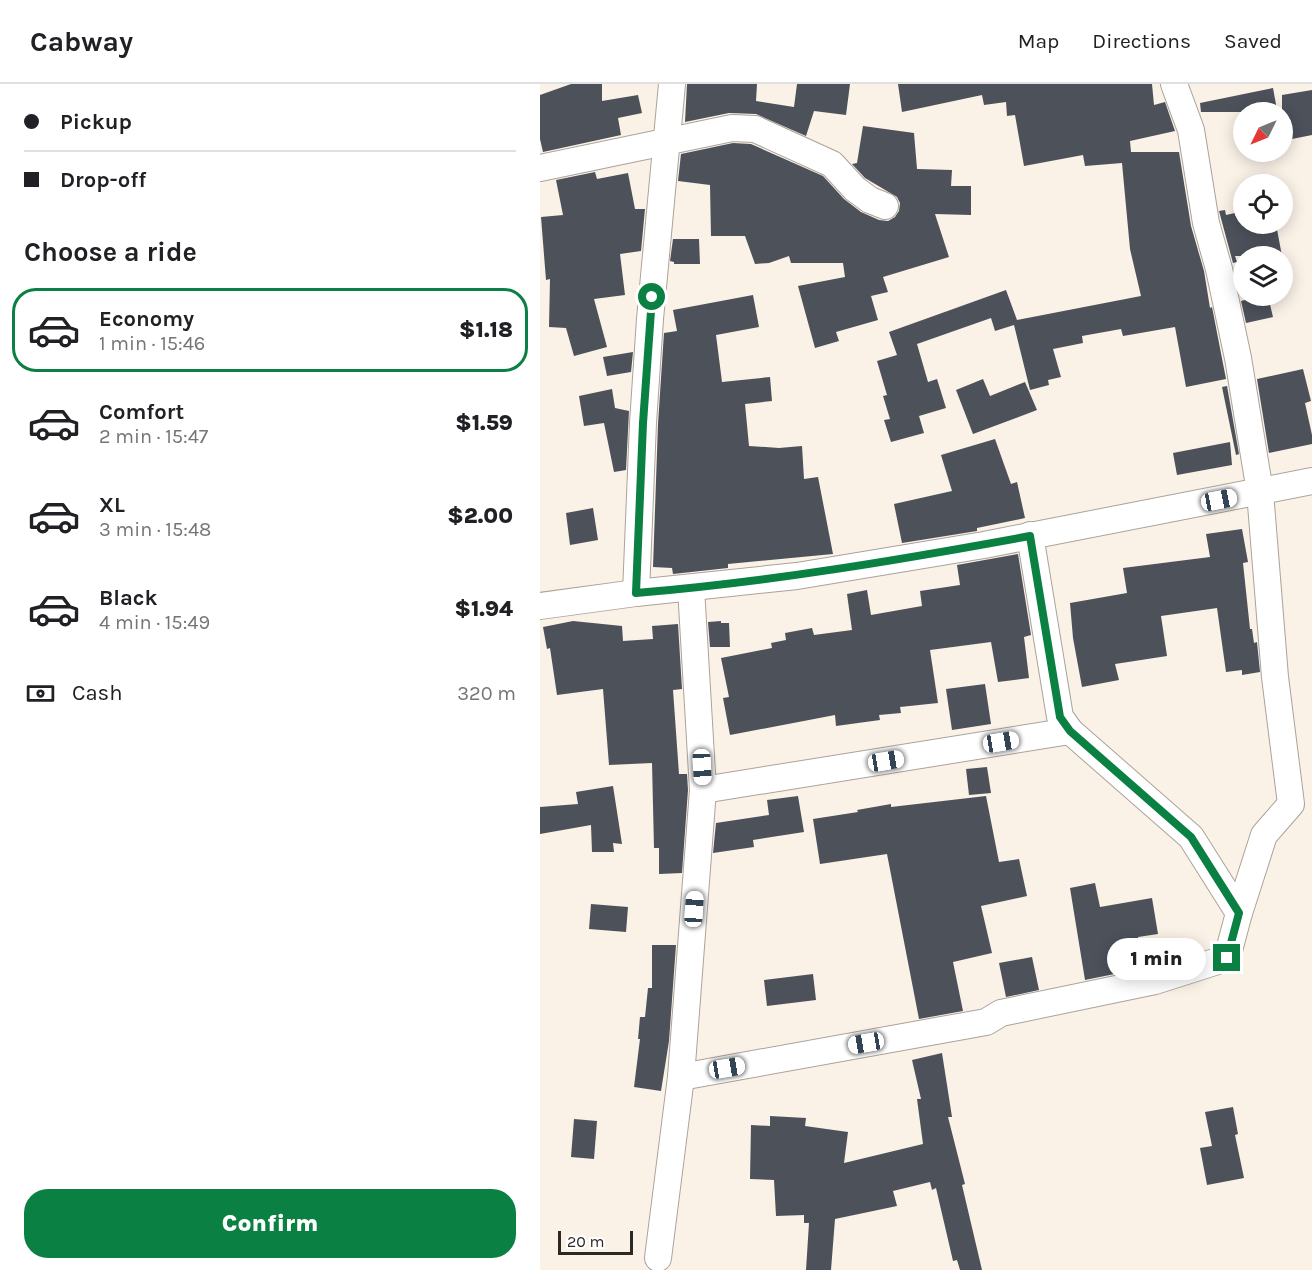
<!DOCTYPE html>
<html lang="en">
<head>
<meta charset="utf-8">
<style>
	:root { --surface:#fff; --page:#f2f2f2; --text:#202124; --muted:#757577; --line:#e0e0e0; --accent:#0b8043 }
	body { margin:0; font-family:Karla,sans-serif; background:var(--page); color:var(--text); height:100vh; display:flex; flex-direction:column; font-size:22px; white-space:nowrap }
	* { box-sizing:border-box; margin:0 }
	p { font-size:20px; color:var(--muted) }
	.icon { flex:none; width:33px; height:33px; fill:none; stroke:currentColor; stroke-width:2; stroke-linecap:round; stroke-linejoin:round }
	.map { position:relative; flex:1; overflow:hidden }
	.sheet { display:flex; flex-direction:column; background:var(--surface); width:540px }
	.sheet>* { flex:none }
	.banner { display:grid; align-content:center; height:132px; padding:0 24px; background:var(--surface) }
	.needle { width:39px; rotate:227deg }
	.fabs { position:absolute; left:693px; top:18px; display:grid; gap:12px }
	.fabs a { display:grid; place-items:center; width:60px; height:60px; border-radius:50%; background:var(--surface); box-shadow:0 3px 15px #0003; font-size:30px }
	.scale { position:absolute; left:18px; bottom:15px; width:75px; box-sizing:border-box; padding-left:6px; border:3px solid #2c2925; border-top:0; font-size:16px; line-height:21px; white-space:nowrap; color:#2c2925; -webkit-text-stroke:4px #fff; paint-order:stroke }
	.end { position:absolute; width:27px; height:27px; margin:-14px; border:8px solid #0b8043; background:#fff; box-shadow:0 0 0 3px #fff }
	.from { border-radius:50% }
	.bubble { position:absolute; height:42px; border-radius:21px; background:var(--surface); box-shadow:0 3px 15px #0003; font-size:20px; font-weight:800; line-height:42px; text-align:center }
	.car { position:absolute; width:18px; height:36px; margin:-18px -9px; border-radius:8px; box-shadow:0 0 4px 2px #0007; background:linear-gradient(#fff 24%,#345 0 40%,#fff 0 76%,#345 0 86%,#fff 0) }
	.banner b { display:flex; align-items:center; gap:21px; height:57px; font-size:22px }
	.banner b+b { border-top:2px solid var(--line) }
	.banner i { width:15px; height:15px; background:var(--text) }
	ul { padding:0; list-style:none }
	li { display:flex; align-items:center; gap:18px; height:84px; margin:0 12px 9px; padding:0 12px; border:3px solid transparent; border-radius:24px }
	li div { flex:1 }
	li b { display:block; font-size:22px }
	li em { font-style:normal; font-weight:800 }
	li.on { border-color:var(--accent) }
	li>.icon { width:54px; height:54px; stroke-width:1.5 }
	h2 { padding:0 24px; font-size:27px; line-height:72px }
	.pay { display:flex; align-items:center; gap:15px; height:66px; padding:0 24px; font-size:22px }
	.pay p { margin-inline-start:auto }
	.primary-button { display:flex; gap:12px; margin-top:auto; padding:12px 24px }
	.primary-button a { flex:1; height:69px; border-radius:24px; background:var(--accent); color:#fff; font-size:24px; font-weight:800; line-height:69px; text-align:center }
	header { display:flex; align-items:center; gap:36px; box-sizing:border-box; height:84px; padding:0 30px; background:var(--surface); border-bottom:2px solid var(--line) }
	header strong { font-size:28px }
	nav { display:flex; gap:33px; margin-inline-start:auto; font-size:21px }
	main { display:flex; flex:1; min-height:0 }
	.map>svg:first-child { display:block }
	.building { fill:#4d515a }
	.lines { fill:none; stroke-linecap:round; stroke-linejoin:round }
	.minor-casing { stroke:#aba39a; stroke-width:28 }
	.minor { stroke:#fff; stroke-width:26 }
	.route { stroke:#0b8043; stroke-width:8 }
</style>
</head>
<body>
<header>
<strong>Cabway</strong>
<nav><a>Map</a><a>Directions</a><a>Saved</a></nav>
</header>
<main>
<section class="sheet">
<div class="banner">
<b><i class="from"></i>Pickup</b>
<b><i></i>Drop-off</b>
</div>
<h2>Choose a ride</h2>
<ul>
<li class="on"><svg class="icon" aria-label="car" viewBox="0 0 24 24"><path d="M5 17H2v-5l4-1 3-4h7l3 4 3 1v5h-3M9 17h6M6 11h13"/><circle cx="7" cy="17" r="2"/><circle cx="17" cy="17" r="2"/></svg><div><b>Economy</b><p>1 min · 15:46</p></div><em>$1.18</em></li>
<li><svg class="icon" aria-label="car" viewBox="0 0 24 24"><path d="M5 17H2v-5l4-1 3-4h7l3 4 3 1v5h-3M9 17h6M6 11h13"/><circle cx="7" cy="17" r="2"/><circle cx="17" cy="17" r="2"/></svg><div><b>Comfort</b><p>2 min · 15:47</p></div><em>$1.59</em></li>
<li><svg class="icon" aria-label="car" viewBox="0 0 24 24"><path d="M5 17H2v-5l4-1 3-4h7l3 4 3 1v5h-3M9 17h6M6 11h13"/><circle cx="7" cy="17" r="2"/><circle cx="17" cy="17" r="2"/></svg><div><b>XL</b><p>3 min · 15:48</p></div><em>$2.00</em></li>
<li><svg class="icon" aria-label="car" viewBox="0 0 24 24"><path d="M5 17H2v-5l4-1 3-4h7l3 4 3 1v5h-3M9 17h6M6 11h13"/><circle cx="7" cy="17" r="2"/><circle cx="17" cy="17" r="2"/></svg><div><b>Black</b><p>4 min · 15:49</p></div><em>$1.94</em></li>
</ul>
<div class="pay"><svg class="icon" aria-label="cash" viewBox="0 0 24 24"><path d="M3 7h18v10H3z"/><circle cx="12" cy="12" r="2"/></svg>Cash<p>320 m</p></div>
<div class="primary-button"><a>Confirm</a></div>
</section>
<div class="map">
<svg width="772" height="1186" viewBox="0 0 772 1186">
	<rect width="100%" height="100%" fill="#faf1e7"/>
	<g class="building">
		<polygon points="31,0 62,0 62,17 98,11 102,29 78,34 81,51 3,68 0,55 0,11"/>
		<polygon points="147,0 217,0 216,17 254,23 257,0 310,0 306,31 274,27 266,52 216,30 189,29 145,38"/>
		<polygon points="358,0 612,0 614,21 625,18 635,47 590,57 591,68 639,68 651,142 664,187 670,224 672,223 686,295 646,303 635,243 583,252 581,245 542,252 543,259 513,265 521,293 508,296 509,301 490,306 474,241 455,247 451,234 377,260 388,298 397,295 406,324 379,332 384,349 351,358 344,336 350,335 343,312 347,311 337,277 357,271 349,248 466,206 477,236 601,212 590,165 582,79 545,82 543,71 484,82 475,31 467,32 466,18 444,21 442,11 362,28"/>
		<polygon points="733,4 737,26 726,28 661,28 660,19"/>
		<polygon points="772,6 772,51 742,57 742,11"/>
		<polygon points="323,42 374,49 377,85 412,86 411,102 431,102 431,131 395,130 409,173 343,193 348,208 331,212 338,236 296,248 299,257 275,264 258,202 305,193 303,179 251,179 249,172 229,179 215,180 205,152 171,152 170,101 138,97 141,70 193,59 211,60 283,92 304,115 321,128 339,136 348,137 355,133 359,127 360,119 357,113 325,94 312,80 317,79"/>
		<polygon points="55,88 57,95 88,89 95,125 105,125 101,167 80,170 85,211 54,215 67,263 34,272 26,244 9,243 10,195 6,196 1,133 23,131 16,96"/>
		<polygon points="685,126 686,131 704,127 704,140 736,140 742,172 695,172 697,178 693,179 679,127"/>
		<polygon points="133,155 159,155 160,180 134,180 134,178 130,177"/>
		<polygon points="213,211 219,243 176,251 182,298 230,293 232,317 205,320 209,362 239,364 262,362 264,395 278,393 293,470 188,480 188,484 133,490 132,484 113,483 118,340 124,249 137,247 133,226"/>
		<polygon points="722,212 728,212 733,233 706,239 701,217"/>
		<polygon points="93,268 91,288 67,292 63,273"/>
		<polygon points="763,285 771,317 765,319 772,351 772,360 729,369 717,295"/>
		<polygon points="443,295 450,312 485,298 497,326 433,350 416,306"/>
		<polygon points="687,302 699,370 696,371 682,303"/>
		<polygon points="72,305 75,324 89,327 86,386 74,388 64,339 44,342 39,312"/>
		<polygon points="455,355 471,400 477,398 485,434 437,444 437,447 362,459 354,420 412,407 401,371"/>
		<polygon points="690,358 692,381 637,391 633,369"/>
		<polygon points="53,424 58,456 30,461 26,429"/>
		<polygon points="702,445 708,478 703,479 710,545 712,545 714,559 717,558 720,588 702,591 702,586 686,588 677,524 621,532 627,572 575,580 579,596 542,603 533,554 530,519 587,509 583,484 670,473 666,450"/>
		<polygon points="478,470 491,551 484,553 489,594 458,598 451,558 390,566 398,619 360,623 361,629 339,631 340,636 296,642 295,631 190,651 183,614 189,613 181,574 232,564 231,559 246,556 245,549 272,544 274,551 312,546 307,510 327,506 331,531 382,522 380,507 420,501 417,481"/>
		<polygon points="33,537 82,542 83,557 113,555 112,542 138,540 142,605 133,606 139,690 147,690 148,706 142,789 119,790 119,764 114,764 112,679 69,681 63,605 17,611 10,564 7,565 3,543"/>
		<polygon points="181,537 181,539 189,539 190,563 170,563 168,538"/>
		<polygon points="445,600 451,640 412,646 406,605"/>
		<polygon points="447,683 451,709 429,711 426,685"/>
		<polygon points="73,702 82,760 73,759 74,768 52,768 51,741 0,750 0,723 38,720 36,708"/>
		<polygon points="258,712 264,748 213,756 214,763 173,769 176,739 229,731 227,716"/>
		<polygon points="446,712 459,778 479,775 487,812 441,822 452,869 413,878 423,927 379,935 347,770 280,780 273,735 318,728 317,726 351,720 351,723"/>
		<polygon points="555,799 560,823 612,814 618,850 598,853 604,884 545,896 530,804"/>
		<polygon points="51,820 88,823 86,848 49,845"/>
		<polygon points="112,861 136,861 129,957 121,1007 94,1003 100,955 98,955 100,933 105,933 108,904 112,904"/>
		<polygon points="492,873 499,906 466,913 459,879"/>
		<polygon points="273,890 276,916 227,922 224,896"/>
		<polygon points="402,969 412,1033 408,1033 425,1100 422,1101 442,1186 420,1186 417,1176 413,1177 396,1104 392,1106 390,1098 353,1107 357,1122 295,1135 291,1186 266,1186 269,1139 264,1139 264,1131 236,1132 234,1096 210,1095 211,1041 230,1042 230,1032 266,1034 265,1042 308,1048 304,1079 383,1060 377,1015 381,1015 372,976"/>
		<polygon points="693,1023 698,1050 695,1051 704,1094 667,1101 660,1064 672,1062 665,1028"/>
		<polygon points="34,1035 57,1037 54,1075 31,1073"/>
	</g>
	<g class="lines">
		<g class="minor-casing">
			<g id="minor">
				<polyline points="0,84 192,44 215,45 292,80 315,105 330,116 345,122"/>
				<polyline points="490,451 520,633 530,647 651,753 699,829 724,751 751,720 735,593 720,408 698,274 679,185 666,139 651,46 634,0"/>
				<polyline points="96,509 103,339 110,235 132,0"/>
				<polyline points="0,522 96,509 257,492 444,461 772,397"/>
				<polyline points="163,706 530,647"/>
				<polyline points="141,993 446,938 461,929 615,897 687,874 699,829"/>
				<polyline points="118,1174 141,993 163,706 151,504"/>
			</g>
		</g>
		<use href="#minor" class="minor"/>
	</g>
	<g class="lines">
		<path class="route" d="M112,213L103,339L96,509C229,498 359,476 490,452L520,633L530,647L651,753L699,829L687,874"/>
	</g>
</svg>
<div class="fabs">
<a><svg class="needle" viewBox="-14 -14 28 28"><path d="M0-13l5 13h-10z" fill="#e53935"/><path d="M0 13l5-13h-10z" fill="#757577"/></svg></a>
<a><svg class="icon" aria-label="locate" viewBox="0 0 24 24"><circle cx="12" cy="12" r="6"/><path d="M12 2v4M12 18v4M2 12h4M18 12h4"/></svg></a>
<a><svg class="icon" aria-label="layers" viewBox="0 0 24 24"><path d="M12 4l9 5-9 5-9-5zM3 14l9 5 9-5"/></svg></a>
</div>
<div class="scale">20 m</div>
<i class="end from" style="left:112px;top:213px"></i>
<i class="end" style="left:687px;top:874px"></i>
<div class="bubble" style="left:567px;top:854px;width:99px">1 min</div>
<i class="car" style="left:679px;top:416px;rotate:79deg"></i>
<i class="car" style="left:461px;top:658px;rotate:81deg"></i>
<i class="car" style="left:346px;top:677px;rotate:81deg"></i>
<i class="car" style="left:162px;top:683px;rotate:177deg"></i>
<i class="car" style="left:154px;top:825px;rotate:4deg"></i>
<i class="car" style="left:326px;top:959px;rotate:260deg"></i>
<i class="car" style="left:187px;top:984px;rotate:80deg"></i>
</div>
</main>
</body>
</html>
